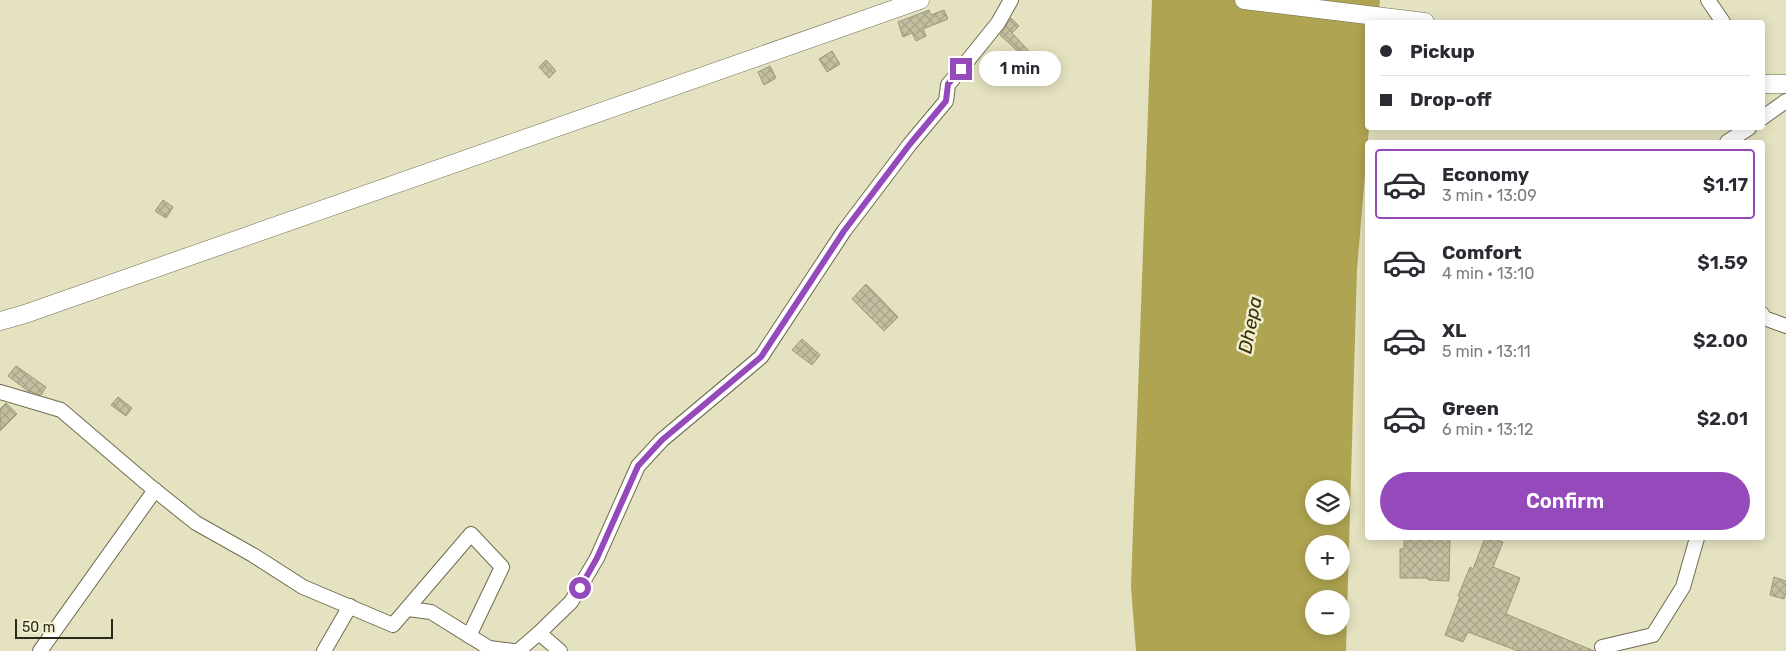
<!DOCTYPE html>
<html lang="en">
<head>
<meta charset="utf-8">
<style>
	:root { --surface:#fff; --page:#f2f2f3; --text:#2b2b33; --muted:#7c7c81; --line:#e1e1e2; --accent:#954abc }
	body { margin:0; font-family:Rubik,sans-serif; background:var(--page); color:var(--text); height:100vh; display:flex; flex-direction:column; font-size:19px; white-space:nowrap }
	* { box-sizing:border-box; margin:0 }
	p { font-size:16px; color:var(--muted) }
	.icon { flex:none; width:28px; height:28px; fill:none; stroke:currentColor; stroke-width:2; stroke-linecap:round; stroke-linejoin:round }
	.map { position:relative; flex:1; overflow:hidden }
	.panel { position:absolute; left:1365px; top:140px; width:400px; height:400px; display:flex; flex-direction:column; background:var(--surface); border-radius:5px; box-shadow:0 2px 12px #0003 }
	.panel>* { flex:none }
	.banner { position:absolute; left:1365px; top:20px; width:400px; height:110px; border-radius:5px; box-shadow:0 2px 12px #0003; display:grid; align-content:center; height:110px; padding:0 15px; background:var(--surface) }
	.controls { position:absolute; left:1305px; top:480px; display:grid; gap:10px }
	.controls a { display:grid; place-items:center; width:45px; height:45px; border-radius:50%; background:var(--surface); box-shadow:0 2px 12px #0003; font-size:25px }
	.scale { position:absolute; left:15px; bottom:12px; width:98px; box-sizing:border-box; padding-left:5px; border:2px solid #29281b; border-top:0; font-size:14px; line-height:18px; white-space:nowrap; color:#29281b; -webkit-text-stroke:4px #f2efce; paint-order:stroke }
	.end { position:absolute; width:22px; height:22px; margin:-11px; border:6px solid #954abc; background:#fff; box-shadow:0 0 0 2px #fff }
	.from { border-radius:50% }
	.bubble { position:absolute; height:35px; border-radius:18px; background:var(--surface); box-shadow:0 2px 12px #0003; font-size:16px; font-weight:600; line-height:35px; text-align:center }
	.banner b { display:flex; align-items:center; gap:18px; height:48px; font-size:19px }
	.banner b+b { border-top:1px solid var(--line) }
	.banner i { width:12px; height:12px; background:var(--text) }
	ul { padding:9px 0 0; list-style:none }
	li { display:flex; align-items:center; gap:15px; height:70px; margin:0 10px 8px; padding:0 5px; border:2px solid transparent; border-radius:5px }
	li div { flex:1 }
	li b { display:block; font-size:19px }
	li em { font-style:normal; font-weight:600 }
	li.on { border-color:var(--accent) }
	li>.icon { width:45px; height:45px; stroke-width:1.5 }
	.primary-button { display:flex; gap:10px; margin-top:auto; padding:10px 15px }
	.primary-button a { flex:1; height:58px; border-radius:30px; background:var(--accent); color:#fff; font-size:20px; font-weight:600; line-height:58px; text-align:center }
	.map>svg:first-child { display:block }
	.water { fill:#afa451; fill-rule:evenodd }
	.building { fill:url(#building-cross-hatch); stroke:#9c987a }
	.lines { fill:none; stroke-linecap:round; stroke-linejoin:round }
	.minor-casing { stroke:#6f6c4f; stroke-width:16 }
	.tertiary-casing { stroke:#6f6c4f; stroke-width:19 }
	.minor { stroke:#fff; stroke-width:14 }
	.tertiary { stroke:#fff; stroke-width:18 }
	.route { stroke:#954abc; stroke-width:6 }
	.labels { text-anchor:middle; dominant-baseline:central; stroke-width:5; stroke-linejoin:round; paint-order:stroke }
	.water-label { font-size:19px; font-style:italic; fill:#37320d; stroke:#f2efce }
</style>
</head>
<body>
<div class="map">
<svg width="1786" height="651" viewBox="0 0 1786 651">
	<defs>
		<pattern id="building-cross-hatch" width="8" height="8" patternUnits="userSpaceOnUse" patternTransform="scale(1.25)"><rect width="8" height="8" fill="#c3bfa0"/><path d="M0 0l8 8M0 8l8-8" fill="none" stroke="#a8a489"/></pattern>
	</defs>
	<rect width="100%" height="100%" fill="#e5e2c1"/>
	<path class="water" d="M1152,0H1380L1378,22H1368V128H1369L1357,269L1346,651H1136L1131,587ZM1314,489H1341V516H1314ZM1314,544H1341V571H1314ZM1314,599H1341V626H1314Z"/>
	<g class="building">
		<polygon points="929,10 931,15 944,10 948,19 923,29 926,36 916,41 912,33 903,37 898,22"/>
		<polygon points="1011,18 1019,26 1012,33 1028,50 1023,56 1000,35"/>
		<polygon points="832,51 840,64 827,72 819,59"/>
		<polygon points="1020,54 1034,65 1025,76 1011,63"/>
		<polygon points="546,60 556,71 549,78 539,67"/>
		<polygon points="770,66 776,78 764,85 758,72"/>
		<polygon points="163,200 173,207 166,218 155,211"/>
		<polygon points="866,284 898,317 884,331 852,299"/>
		<polygon points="802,339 820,355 812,365 792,350"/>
		<polygon points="16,366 46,387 41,395 28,391 8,376"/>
		<polygon points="118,397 132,408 126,416 111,405"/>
		<polygon points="6,403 17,414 0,431 0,409"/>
		<polygon points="1404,538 1450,538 1449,581 1428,580 1428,578 1400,578 1400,549 1404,549"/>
		<polygon points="1485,538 1493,538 1503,542 1493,567 1520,578 1506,614 1594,651 1518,651 1468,632 1463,642 1445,635 1460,597 1458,596 1470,567 1473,569"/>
		<polygon points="1774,577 1786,581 1786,592 1784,599 1770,595"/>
	</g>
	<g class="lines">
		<g class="minor-casing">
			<g id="minor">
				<polyline points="1708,0 1723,22"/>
				<polyline points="1762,118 1786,101"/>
				<polyline points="1727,142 1749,128"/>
				<polyline points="1762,314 1764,318 1786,326"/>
				<polyline points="0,392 61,410 151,487 196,523 253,555 303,587 393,625 471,534 502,567 469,636"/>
				<polyline points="408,609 431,612 489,648 513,651"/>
				<polyline points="539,633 571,602 597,558 638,466 662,440 761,357 844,231 910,144 946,101 948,85 998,23 1011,0"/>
				<polyline points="1602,647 1653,635 1683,587 1697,538"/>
				<polyline points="40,651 155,490"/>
				<polyline points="324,651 350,606"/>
				<polyline points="518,651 539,633 560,651"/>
			</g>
		</g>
		<g class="tertiary-casing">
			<g id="tertiary">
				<polyline points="1244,0 1425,22"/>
				<polyline points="1762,84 1786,84"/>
				<polyline points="0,321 25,314 920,0"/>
			</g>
		</g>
		<use href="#minor" class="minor"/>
		<use href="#tertiary" class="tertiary"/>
	</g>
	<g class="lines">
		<polyline class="route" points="580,588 597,558 638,466 662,440 761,357 844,231 910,144 946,101 948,84 961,69"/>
	</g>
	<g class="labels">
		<g class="water-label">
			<text transform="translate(1250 325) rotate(-79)">Dhepa</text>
		</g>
	</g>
</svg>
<div class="controls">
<a><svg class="icon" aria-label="layers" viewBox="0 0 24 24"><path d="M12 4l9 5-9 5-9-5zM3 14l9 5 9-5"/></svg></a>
<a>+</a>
<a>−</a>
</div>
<div class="scale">50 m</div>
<i class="end from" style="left:580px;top:588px"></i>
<i class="end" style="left:961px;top:69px"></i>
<div class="bubble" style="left:979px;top:51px;width:82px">1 min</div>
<div class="banner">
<b><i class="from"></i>Pickup</b>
<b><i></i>Drop-off</b>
</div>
<section class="panel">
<ul>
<li class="on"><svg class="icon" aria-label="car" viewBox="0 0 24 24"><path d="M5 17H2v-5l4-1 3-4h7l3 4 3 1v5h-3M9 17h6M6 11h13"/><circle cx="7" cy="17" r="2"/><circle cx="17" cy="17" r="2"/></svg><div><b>Economy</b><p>3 min · 13:09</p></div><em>$1.17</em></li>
<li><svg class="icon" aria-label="car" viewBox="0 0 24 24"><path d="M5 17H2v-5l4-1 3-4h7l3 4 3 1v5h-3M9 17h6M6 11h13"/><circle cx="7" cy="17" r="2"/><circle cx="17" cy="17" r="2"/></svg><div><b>Comfort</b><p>4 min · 13:10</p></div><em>$1.59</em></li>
<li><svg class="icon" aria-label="car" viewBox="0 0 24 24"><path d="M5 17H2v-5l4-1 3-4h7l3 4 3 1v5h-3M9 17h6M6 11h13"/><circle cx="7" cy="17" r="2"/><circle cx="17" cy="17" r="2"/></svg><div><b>XL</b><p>5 min · 13:11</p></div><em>$2.00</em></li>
<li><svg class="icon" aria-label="car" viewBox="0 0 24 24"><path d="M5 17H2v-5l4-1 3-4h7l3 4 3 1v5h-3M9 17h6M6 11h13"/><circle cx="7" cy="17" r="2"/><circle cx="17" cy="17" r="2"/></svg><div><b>Green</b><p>6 min · 13:12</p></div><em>$2.01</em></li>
</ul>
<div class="primary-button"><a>Confirm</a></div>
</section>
</div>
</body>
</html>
